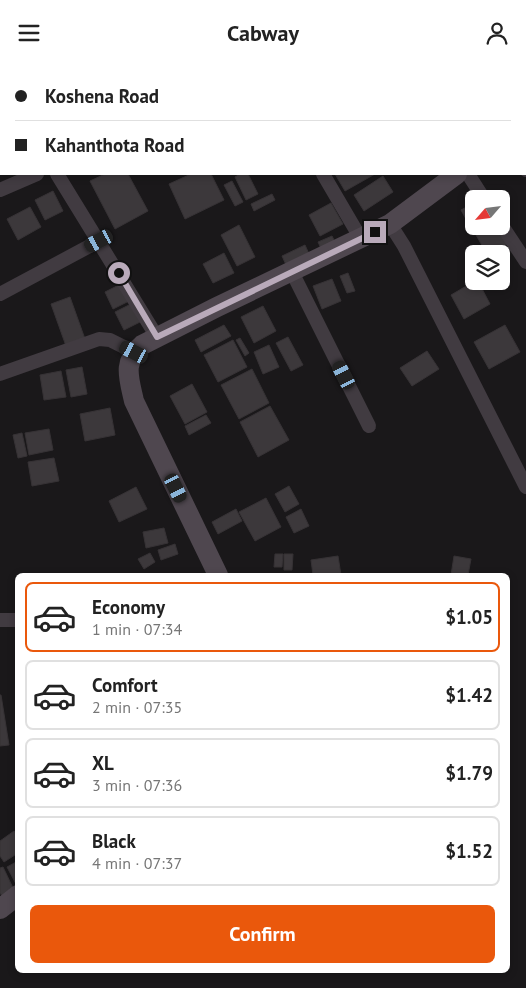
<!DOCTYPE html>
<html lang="en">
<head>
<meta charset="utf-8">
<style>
	:root { --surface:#fff; --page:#f2f2f2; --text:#222; --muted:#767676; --line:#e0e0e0; --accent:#ea580c }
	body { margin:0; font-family:"PT Sans",sans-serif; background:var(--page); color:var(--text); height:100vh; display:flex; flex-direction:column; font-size:19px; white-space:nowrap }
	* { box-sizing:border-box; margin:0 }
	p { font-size:16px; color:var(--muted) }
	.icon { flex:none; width:28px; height:28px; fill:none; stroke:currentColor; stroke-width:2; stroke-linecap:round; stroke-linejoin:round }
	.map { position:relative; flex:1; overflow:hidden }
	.sheet { position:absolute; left:15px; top:508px; width:495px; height:400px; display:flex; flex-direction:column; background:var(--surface); border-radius:8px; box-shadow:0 2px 8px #0003 }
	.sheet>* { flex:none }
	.top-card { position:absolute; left:0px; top:0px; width:526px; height:110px; box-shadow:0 2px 8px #0003; display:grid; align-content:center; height:110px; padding:0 15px; background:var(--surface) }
	.needle { width:32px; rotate:242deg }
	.tools { position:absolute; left:465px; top:125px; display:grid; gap:10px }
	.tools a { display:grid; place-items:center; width:45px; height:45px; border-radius:8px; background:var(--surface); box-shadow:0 2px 8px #0003; font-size:25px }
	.end { position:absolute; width:22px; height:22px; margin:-11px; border:6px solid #b9aaba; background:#111; box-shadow:0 0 0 2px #111 }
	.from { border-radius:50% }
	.car { position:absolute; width:15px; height:30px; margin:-15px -8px; border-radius:6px; box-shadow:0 0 4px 1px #0007; background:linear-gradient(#222 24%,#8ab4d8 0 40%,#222 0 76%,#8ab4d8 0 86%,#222 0) }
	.top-card b { display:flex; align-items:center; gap:18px; height:48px; font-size:19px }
	.top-card b+b { border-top:1px solid var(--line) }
	.top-card i { width:12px; height:12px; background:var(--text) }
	ul { padding:9px 0 0; list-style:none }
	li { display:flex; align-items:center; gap:15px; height:70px; margin:0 10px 8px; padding:0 5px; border:2px solid var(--line); border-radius:8px }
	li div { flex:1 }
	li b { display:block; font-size:19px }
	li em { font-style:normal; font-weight:800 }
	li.selected { border-color:var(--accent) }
	li>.icon { width:45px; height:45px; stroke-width:1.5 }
	.button { display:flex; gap:10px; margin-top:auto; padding:10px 15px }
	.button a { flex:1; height:58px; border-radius:8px; background:var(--accent); color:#fff; font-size:20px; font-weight:800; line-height:58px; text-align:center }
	header { display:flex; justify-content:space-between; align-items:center; height:65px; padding:0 15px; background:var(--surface); font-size:22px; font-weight:800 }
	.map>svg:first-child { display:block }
	.building { fill:#3c383b; stroke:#363235 }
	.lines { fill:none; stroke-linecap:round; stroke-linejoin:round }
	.street { stroke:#413b41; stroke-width:14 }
	.secondary { stroke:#4f474f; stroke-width:20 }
	.route { stroke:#b9aaba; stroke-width:6 }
</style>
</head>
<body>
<header><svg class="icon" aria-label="menu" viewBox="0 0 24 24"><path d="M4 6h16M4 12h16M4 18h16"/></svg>Cabway<svg class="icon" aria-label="person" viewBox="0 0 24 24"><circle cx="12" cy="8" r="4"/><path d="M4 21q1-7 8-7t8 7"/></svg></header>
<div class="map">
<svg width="526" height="923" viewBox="0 0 526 923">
	<rect width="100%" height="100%" fill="#1a181a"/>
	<g class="building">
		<polygon points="105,109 128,109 148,146 115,164 90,116"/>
		<polygon points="191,109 211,109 224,135 185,154 169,119"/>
		<polygon points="240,109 248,109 258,129 246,135 235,112"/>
		<polygon points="335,109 375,109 345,126"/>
		<polygon points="383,111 393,127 364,146 354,130"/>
		<polygon points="232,116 243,137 235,141 224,120"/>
		<polygon points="53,126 63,146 45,155 35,135"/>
		<polygon points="272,129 275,135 254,146 251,139"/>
		<polygon points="331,138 343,159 320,171 309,150"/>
		<polygon points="474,138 474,161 499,161 509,178 505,180 509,187 501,191 501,189 497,189 495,186 487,189 476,170 485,166 482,162 473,167 461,145"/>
		<polygon points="30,142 41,162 18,175 7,154"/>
		<polygon points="239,160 255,192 237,201 221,170"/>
		<polygon points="332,171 338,183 324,190 318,177"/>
		<polygon points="305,180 310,191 287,202 282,191"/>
		<polygon points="224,188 234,208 213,218 203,199"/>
		<polygon points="348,208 355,226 347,228 340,211"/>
		<polygon points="332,214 341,236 322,244 313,221"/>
		<polygon points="475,216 478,216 490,239 464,254 451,230"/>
		<polygon points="121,219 129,236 113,244 105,227"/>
		<polygon points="70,232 85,274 66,281 51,239"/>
		<polygon points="131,239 140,257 124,265 115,247"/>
		<polygon points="263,241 276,266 254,278 241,252"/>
		<polygon points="224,260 231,271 201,287 195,275"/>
		<polygon points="505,260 520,287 489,304 474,277"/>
		<polygon points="288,272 303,300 291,306 276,278"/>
		<polygon points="240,273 249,288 245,291 236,275"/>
		<polygon points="233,275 247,302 218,317 204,290"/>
		<polygon points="269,280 279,302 263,309 254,287"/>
		<polygon points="427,286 439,304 412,321 400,303"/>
		<polygon points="82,302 87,329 71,332 66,305"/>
		<polygon points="252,304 269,338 239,354 221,320"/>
		<polygon points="61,306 66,332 44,335 40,310"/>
		<polygon points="192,319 207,347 185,359 170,331"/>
		<polygon points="270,341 289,375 258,392 240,357"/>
		<polygon points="110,343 115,370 85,376 80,349"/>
		<polygon points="206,350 211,358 189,370 185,361"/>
		<polygon points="49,364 53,385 29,390 25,368"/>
		<polygon points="22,368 27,391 18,393 13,370"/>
		<polygon points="54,393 59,416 32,421 28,397"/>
		<polygon points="289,421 299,439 285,447 275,429"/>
		<polygon points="136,422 147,444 119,457 109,436"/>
		<polygon points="266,433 281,462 255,476 239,447"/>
		<polygon points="236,444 242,456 218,469 212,457"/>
		<polygon points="301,444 309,461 294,468 286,452"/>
		<polygon points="164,463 168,478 146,483 143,467"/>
		<polygon points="175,479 178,489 161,495 158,485"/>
		<polygon points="150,488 155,497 144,504 138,494"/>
		<polygon points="275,489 283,489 282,502 274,502"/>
		<polygon points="284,489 293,489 292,505 284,505"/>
		<polygon points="338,491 341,510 313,510 311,495"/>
		<polygon points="454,491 471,494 468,510 451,510"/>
		<polygon points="0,630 1,630 9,680 0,681"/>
		<polygon points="14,766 18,771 18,788 4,797 0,791 0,776"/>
		<polygon points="18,796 18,820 17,821 7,802"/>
		<polygon points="3,802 14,825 2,831 0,828 0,803"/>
	</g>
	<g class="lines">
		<g class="street">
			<polyline points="50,1 50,0"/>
			<polyline points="525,104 526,105"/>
			<polyline points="57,109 157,272"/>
			<polyline points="323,109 361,174"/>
			<polyline points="468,109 484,134"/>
			<polyline points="0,125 37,109"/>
			<polyline points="390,159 404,181 526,422"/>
			<polyline points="501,159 526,197"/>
			<polyline points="292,207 369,361"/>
			<polyline points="0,229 99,176"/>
			<polyline points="0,309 99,274 110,275 134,287"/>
			<polyline points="0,555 18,555"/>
		</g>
		<g class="secondary">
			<polyline points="525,58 526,57"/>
			<path d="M218,510L134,336C129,313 122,297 142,280L217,242L390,159L457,109"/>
			<polyline points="0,844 18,830"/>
		</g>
	</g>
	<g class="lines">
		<polyline class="route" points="119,208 157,272 375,167"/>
	</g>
</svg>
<div class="tools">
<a><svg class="needle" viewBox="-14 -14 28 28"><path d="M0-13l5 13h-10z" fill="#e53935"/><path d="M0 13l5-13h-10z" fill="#767676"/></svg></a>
<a><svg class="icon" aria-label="layers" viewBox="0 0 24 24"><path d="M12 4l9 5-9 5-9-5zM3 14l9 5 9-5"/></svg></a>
</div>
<i class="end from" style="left:119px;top:208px"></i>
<i class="end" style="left:375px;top:167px"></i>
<i class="car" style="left:99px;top:176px;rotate:242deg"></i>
<i class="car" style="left:134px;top:287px;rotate:297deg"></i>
<i class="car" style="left:344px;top:310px;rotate:333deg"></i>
<i class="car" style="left:176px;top:423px;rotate:154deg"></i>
<div class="top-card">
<b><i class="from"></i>Koshena Road</b>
<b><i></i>Kahanthota Road</b>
</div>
<section class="sheet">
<ul>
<li class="selected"><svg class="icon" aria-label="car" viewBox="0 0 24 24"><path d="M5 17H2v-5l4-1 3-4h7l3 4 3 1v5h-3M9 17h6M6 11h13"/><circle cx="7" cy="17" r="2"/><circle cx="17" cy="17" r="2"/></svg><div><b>Economy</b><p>1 min · 07:34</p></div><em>$1.05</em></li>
<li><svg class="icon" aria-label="car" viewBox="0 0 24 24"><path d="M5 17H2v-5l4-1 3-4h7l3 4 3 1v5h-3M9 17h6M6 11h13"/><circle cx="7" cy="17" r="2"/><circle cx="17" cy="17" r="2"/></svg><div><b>Comfort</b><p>2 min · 07:35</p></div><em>$1.42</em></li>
<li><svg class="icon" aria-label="car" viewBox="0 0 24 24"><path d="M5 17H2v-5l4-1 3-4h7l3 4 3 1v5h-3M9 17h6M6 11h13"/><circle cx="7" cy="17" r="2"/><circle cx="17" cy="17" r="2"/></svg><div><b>XL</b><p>3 min · 07:36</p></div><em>$1.79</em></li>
<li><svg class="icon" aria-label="car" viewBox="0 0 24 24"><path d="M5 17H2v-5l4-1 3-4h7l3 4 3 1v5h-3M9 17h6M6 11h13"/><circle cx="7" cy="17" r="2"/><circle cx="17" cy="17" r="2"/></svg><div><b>Black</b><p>4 min · 07:37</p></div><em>$1.52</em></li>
</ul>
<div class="button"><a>Confirm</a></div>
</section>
</div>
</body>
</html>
